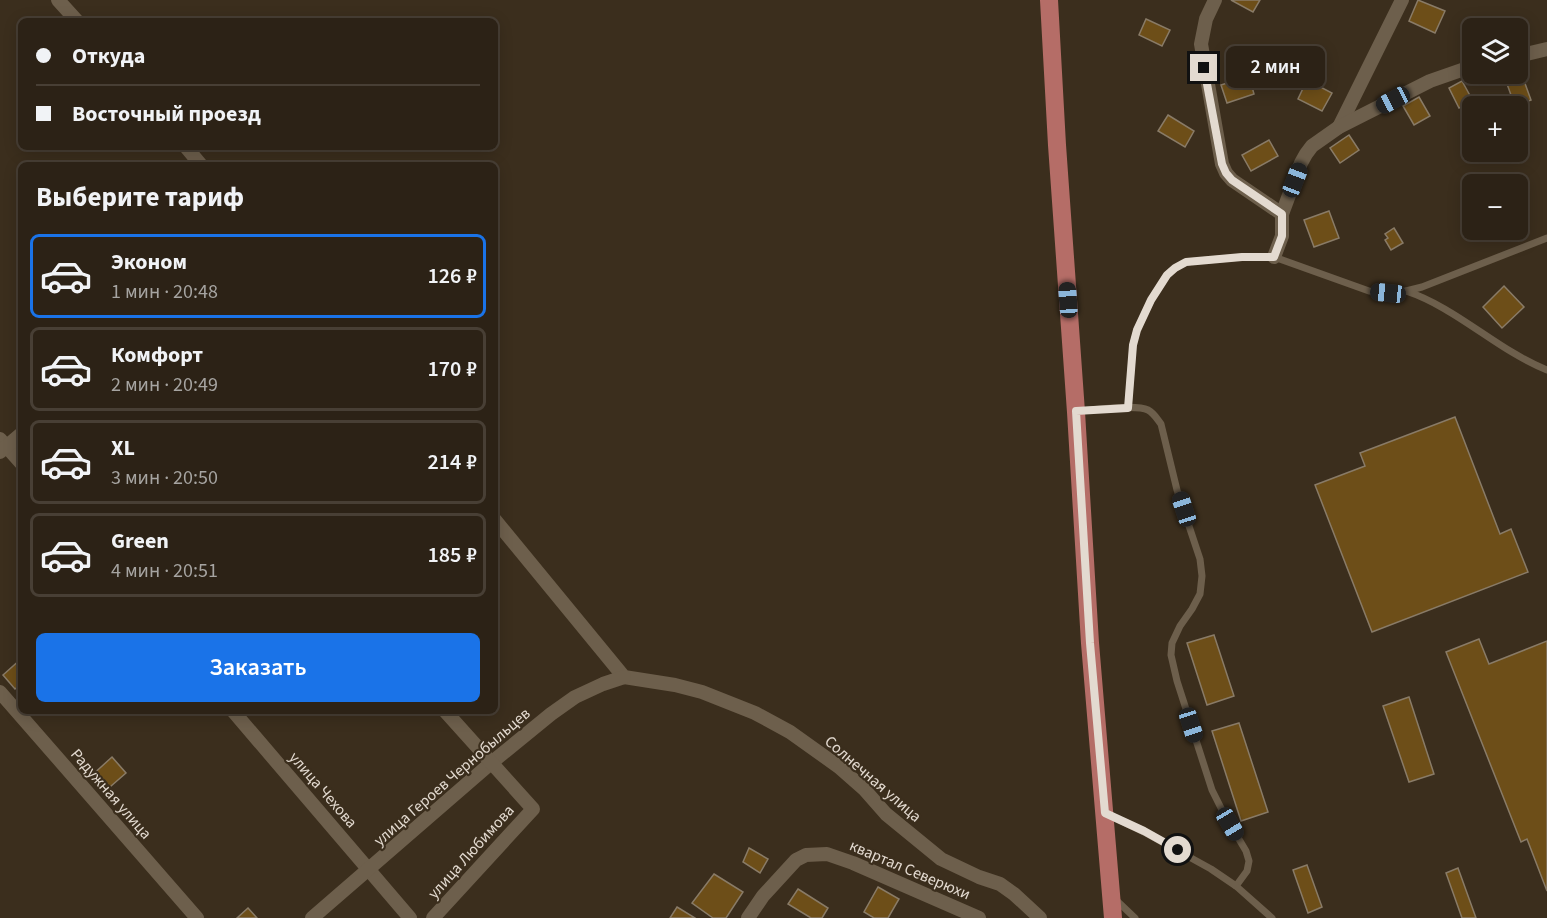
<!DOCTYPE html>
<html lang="ru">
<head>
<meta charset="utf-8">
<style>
	:root { --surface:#2c2216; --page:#342a1f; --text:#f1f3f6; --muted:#a6a4a1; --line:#483f35; --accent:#1a73e8 }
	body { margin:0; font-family:"Source Sans 3",sans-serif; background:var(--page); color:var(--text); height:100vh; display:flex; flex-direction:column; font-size:22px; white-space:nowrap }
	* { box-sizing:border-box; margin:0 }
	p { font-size:20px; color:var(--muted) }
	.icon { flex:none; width:33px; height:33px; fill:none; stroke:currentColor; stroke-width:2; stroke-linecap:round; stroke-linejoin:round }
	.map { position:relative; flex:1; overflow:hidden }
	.sheet { position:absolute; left:18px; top:162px; width:480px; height:552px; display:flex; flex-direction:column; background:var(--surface); border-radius:9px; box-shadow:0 3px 15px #0003,0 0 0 2px var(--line) }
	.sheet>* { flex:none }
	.guide { position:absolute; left:18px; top:18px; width:480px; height:132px; border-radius:9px; box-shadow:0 3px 15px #0003,0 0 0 2px var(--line); display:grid; align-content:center; height:132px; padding:0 18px; background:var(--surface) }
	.fabs { position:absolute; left:1462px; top:18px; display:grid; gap:12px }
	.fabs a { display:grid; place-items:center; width:66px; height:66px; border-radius:9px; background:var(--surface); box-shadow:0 3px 15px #0003,0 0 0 2px var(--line); font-size:30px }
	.end { position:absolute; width:27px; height:27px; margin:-14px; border:8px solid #e3dad0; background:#111; box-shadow:0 0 0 3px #111 }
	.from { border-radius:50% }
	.bubble { position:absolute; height:42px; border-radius:9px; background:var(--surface); box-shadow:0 3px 15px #0003,0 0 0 2px var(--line); font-size:20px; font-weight:600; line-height:42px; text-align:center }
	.car { position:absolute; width:18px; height:36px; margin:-18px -9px; border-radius:8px; box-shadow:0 0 4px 2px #0007; background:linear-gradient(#222 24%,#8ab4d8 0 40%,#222 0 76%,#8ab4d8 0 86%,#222 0) }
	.guide b { display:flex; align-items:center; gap:21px; height:57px; font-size:22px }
	.guide b+b { border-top:2px solid var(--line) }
	.guide i { width:15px; height:15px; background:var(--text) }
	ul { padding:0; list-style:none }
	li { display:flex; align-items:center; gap:18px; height:84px; margin:0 12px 9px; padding:0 6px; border:3px solid var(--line); border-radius:9px }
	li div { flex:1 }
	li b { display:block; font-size:22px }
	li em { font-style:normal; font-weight:600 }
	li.on { border-color:var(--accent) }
	li>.icon { width:54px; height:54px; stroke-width:1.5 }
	h2 { padding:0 18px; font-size:27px; line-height:72px }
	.action { display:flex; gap:12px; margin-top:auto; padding:12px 18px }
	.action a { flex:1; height:69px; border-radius:9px; background:var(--accent); color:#fff; font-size:24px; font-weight:600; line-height:69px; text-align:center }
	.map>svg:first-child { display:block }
	.building { fill:#6d4e18; stroke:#897b67; stroke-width:1.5 }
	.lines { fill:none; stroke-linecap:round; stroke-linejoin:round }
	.lane { stroke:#6d5f4c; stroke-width:7 }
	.street { stroke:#6d5f4c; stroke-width:14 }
	.primary { stroke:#b56d67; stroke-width:18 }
	.route { stroke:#e3dad0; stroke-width:8 }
	.labels { text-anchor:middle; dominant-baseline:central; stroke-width:4.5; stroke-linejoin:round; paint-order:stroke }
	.street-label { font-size:16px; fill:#e3dad0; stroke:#3b2e1d }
</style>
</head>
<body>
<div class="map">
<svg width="1547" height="918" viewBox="0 0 1547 918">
	<rect width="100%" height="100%" fill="#3b2e1d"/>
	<g class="building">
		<polygon points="1231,0 1260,0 1253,12"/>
		<polygon points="1418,0 1445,11 1435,33 1409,21"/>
		<polygon points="1146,19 1170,30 1162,46 1139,35"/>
		<polygon points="1249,76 1254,94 1227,103 1221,85"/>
		<polygon points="1523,78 1531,100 1515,106 1507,84"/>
		<polygon points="1307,80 1332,93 1322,111 1298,99"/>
		<polygon points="1462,81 1473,101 1459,108 1449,88"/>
		<polygon points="1419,97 1430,116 1414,125 1403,106"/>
		<polygon points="1168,115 1194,131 1185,147 1158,131"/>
		<polygon points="1349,135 1359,150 1340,163 1330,148"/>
		<polygon points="1269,140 1278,156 1251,171 1242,155"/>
		<polygon points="1329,211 1339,238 1314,247 1304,220"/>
		<polygon points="1394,228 1403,243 1391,250 1385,240 1388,238 1385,234"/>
		<polygon points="1504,286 1524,307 1502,328 1483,307"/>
		<polygon points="1455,417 1500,534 1511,529 1528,572 1372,632 1315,485 1365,466 1360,453"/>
		<polygon points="1214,635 1234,696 1207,705 1187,643"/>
		<polygon points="1479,639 1489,664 1547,641 1547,891 1527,839 1521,842 1446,652"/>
		<polygon points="21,659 21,684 15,689 3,675"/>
		<polygon points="1409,697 1434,774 1409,782 1383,706"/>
		<polygon points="1239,723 1268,812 1241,821 1212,731"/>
		<polygon points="112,757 126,773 103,793 90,777"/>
		<polygon points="749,848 768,859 760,873 743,862"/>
		<polygon points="1307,865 1322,907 1308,913 1293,870"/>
		<polygon points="1458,868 1476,918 1462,918 1446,873"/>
		<polygon points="714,874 743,892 726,918 713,918 692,903"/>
		<polygon points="878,887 899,899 888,918 874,918 864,912"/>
		<polygon points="798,889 828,908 822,918 811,918 788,904"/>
		<polygon points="677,907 695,918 670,918"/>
		<polygon points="248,908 257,918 237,918"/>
	</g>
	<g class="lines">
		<g class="lane">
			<path d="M1406,291C1457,308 1497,350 1547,370"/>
			<polyline points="1128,408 1133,345 1137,330 1151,300 1167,275 1175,268 1186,262 1242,257 1274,257 1369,291 1388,293 1406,291 1422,287 1547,238"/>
			<path d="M1078,411C1093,410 1136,404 1148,410C1154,413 1157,419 1161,424L1177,490L1200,559L1202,576L1200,594L1192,609L1180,626L1172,643L1171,655L1177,681L1212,790L1224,814L1246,851L1249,861L1247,871L1236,886"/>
			<polyline points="1107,814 1144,832 1211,869 1236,886 1272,918"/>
			<polyline points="1115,899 1135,918"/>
		</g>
		<g class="street">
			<polyline points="58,0 77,21"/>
			<polyline points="1215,0 1206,19 1201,44 1222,164 1226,173 1232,180 1282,214"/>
			<polyline points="1518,56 1547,49"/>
			<polyline points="1339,127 1402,0"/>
			<polyline points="186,147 201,165"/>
			<polyline points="1274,257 1282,236 1282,214 1301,163 1306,154 1312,146 1339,127 1430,81 1473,66"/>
			<polyline points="0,439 21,463"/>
			<polyline points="0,452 21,434"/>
			<polyline points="495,520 624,677 675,685 702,692 755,713 790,732 839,767 864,789 886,814 941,859 979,877 1000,884 1014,894 1040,918"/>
			<polyline points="0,692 197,918"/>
			<polyline points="233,711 410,918"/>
			<polyline points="312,918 491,763 551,714 575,697 603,684 624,677"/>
			<polyline points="433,918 533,809 445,711"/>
			<polyline points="748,918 763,896 796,860 806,855 827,854 853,863 979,918"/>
		</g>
		<polyline class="primary" points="1049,0 1057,145 1076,412 1090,643 1113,918"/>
	</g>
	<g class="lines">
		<polyline class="route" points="1178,850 1144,831 1105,813 1090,643 1076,411 1128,408 1133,345 1137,330 1151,300 1167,275 1175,268 1186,262 1242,257 1274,257 1282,236 1282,214 1232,180 1226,173 1222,164 1204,68"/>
	</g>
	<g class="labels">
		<g class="street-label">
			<text transform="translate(452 777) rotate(-41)">улица Героев Чернобыльцев</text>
			<text transform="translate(873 779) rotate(41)">Солнечная улица</text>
			<text transform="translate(323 790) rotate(49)">улица Чехова</text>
			<text transform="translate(111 794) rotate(49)">Радужная улица</text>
			<text transform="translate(471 852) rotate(-48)">улица Любимова</text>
			<text transform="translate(910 870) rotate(23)">квартал Северюхи</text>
		</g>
	</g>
</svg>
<div class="fabs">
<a><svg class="icon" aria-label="layers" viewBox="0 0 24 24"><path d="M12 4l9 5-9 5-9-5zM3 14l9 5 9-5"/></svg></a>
<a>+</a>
<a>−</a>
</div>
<i class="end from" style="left:1178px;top:850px"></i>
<i class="end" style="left:1204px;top:68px"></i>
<div class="bubble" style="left:1226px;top:46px;width:99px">2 мин</div>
<i class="car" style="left:1393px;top:100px;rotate:242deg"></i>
<i class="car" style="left:1295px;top:180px;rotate:21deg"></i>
<i class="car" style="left:1388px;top:293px;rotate:276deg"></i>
<i class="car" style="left:1068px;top:300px;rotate:356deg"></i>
<i class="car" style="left:1184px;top:509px;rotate:342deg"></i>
<i class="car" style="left:1191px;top:725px;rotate:162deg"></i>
<i class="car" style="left:1230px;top:824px;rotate:149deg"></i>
<div class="guide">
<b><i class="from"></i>Откуда</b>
<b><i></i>Восточный проезд</b>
</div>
<section class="sheet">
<h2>Выберите тариф</h2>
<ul>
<li class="on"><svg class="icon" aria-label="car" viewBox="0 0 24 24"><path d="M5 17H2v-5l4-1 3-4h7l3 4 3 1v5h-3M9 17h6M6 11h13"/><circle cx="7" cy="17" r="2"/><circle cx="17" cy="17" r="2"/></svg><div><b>Эконом</b><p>1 мин · 20:48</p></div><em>126 ₽</em></li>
<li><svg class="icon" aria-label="car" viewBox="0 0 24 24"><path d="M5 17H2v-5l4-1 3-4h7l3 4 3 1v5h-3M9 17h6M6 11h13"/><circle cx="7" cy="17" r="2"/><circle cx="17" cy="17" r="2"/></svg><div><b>Комфорт</b><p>2 мин · 20:49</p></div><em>170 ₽</em></li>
<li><svg class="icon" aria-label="car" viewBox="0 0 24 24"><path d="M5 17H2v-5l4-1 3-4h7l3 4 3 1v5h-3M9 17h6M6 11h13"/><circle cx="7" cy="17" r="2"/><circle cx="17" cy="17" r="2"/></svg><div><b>XL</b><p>3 мин · 20:50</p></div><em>214 ₽</em></li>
<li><svg class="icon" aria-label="car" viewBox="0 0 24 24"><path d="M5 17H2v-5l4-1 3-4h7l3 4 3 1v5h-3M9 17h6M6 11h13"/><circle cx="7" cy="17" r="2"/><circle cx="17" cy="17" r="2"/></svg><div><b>Green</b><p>4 мин · 20:51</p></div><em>185 ₽</em></li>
</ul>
<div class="action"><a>Заказать</a></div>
</section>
</div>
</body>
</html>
